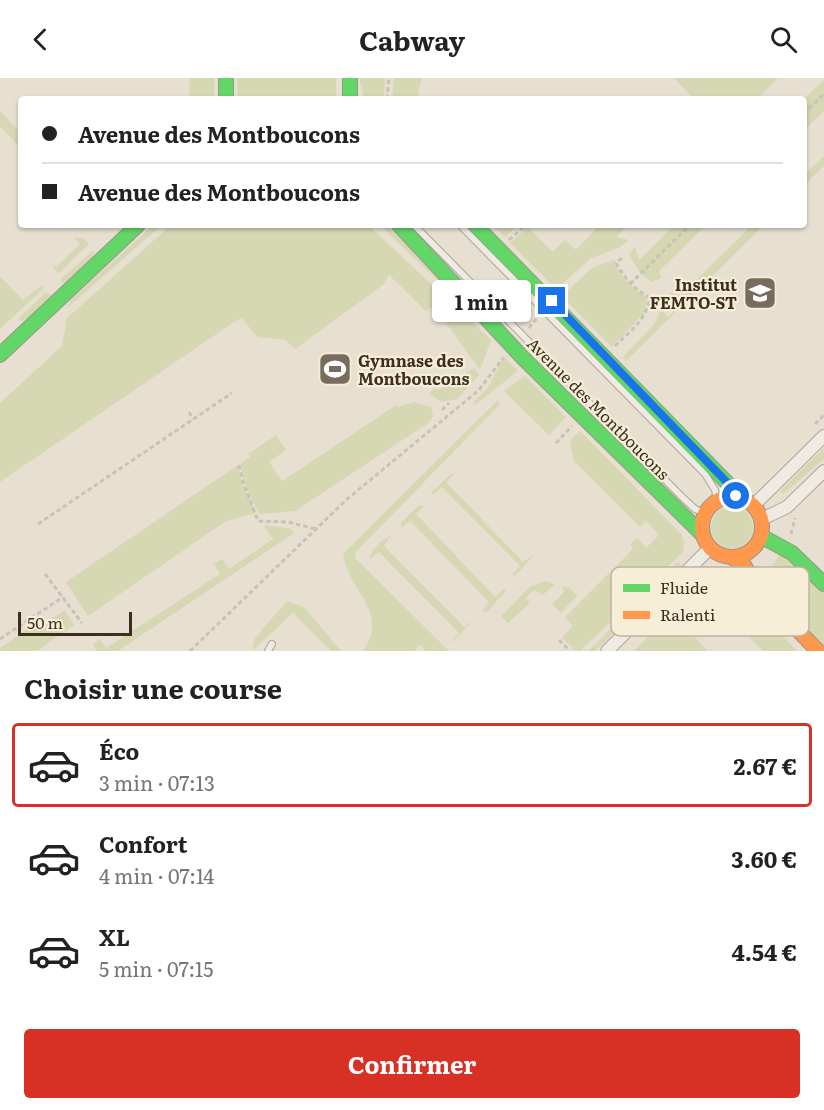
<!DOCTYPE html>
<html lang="fr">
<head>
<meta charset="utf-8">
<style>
	:root { --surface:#fff; --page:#f6f6f6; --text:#222; --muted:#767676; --line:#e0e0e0; --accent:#d93025 }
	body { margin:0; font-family:Literata,serif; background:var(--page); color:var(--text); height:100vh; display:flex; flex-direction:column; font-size:22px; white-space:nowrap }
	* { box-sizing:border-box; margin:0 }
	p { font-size:20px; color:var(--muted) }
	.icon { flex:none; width:33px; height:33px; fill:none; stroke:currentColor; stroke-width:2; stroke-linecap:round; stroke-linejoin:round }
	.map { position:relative; height:573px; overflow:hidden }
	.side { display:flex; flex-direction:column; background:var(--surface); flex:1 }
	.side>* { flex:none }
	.hud { position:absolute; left:18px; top:18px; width:789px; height:132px; border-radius:6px; box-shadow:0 2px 4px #0004; display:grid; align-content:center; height:132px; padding:0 24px; background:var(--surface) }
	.scale { position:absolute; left:18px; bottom:15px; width:114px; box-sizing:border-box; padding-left:6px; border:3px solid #3d2e20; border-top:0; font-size:16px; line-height:21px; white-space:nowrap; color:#3d2e20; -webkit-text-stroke:4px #f7eed8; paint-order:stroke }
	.end { position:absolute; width:27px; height:27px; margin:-14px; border:8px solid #1a73e8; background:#fff; box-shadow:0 0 0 3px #fff }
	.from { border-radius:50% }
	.bubble { position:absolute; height:42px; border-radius:6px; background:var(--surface); box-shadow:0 2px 4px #0004; font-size:20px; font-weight:700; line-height:42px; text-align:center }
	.hud b { display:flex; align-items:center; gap:21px; height:57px; font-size:22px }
	.hud b+b { border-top:2px solid var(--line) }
	.hud i { width:15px; height:15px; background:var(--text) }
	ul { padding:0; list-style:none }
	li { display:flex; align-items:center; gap:18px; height:84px; margin:0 12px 9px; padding:0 12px; border:3px solid transparent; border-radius:6px }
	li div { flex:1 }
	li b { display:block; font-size:22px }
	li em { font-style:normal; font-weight:700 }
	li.selected { border-color:var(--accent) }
	li>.icon { width:54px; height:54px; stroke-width:1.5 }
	h2 { padding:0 24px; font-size:27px; line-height:72px }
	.cta { display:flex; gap:12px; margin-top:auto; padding:12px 24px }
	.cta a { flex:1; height:69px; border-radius:6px; background:var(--accent); color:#fff; font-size:24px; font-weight:700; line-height:69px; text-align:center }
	header { display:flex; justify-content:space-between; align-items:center; height:78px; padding:0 24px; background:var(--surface); font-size:27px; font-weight:700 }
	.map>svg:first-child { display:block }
	.green { fill:#d6d7b3 }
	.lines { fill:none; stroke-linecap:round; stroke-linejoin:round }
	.lane-casing { stroke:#ada599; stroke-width:8 }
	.street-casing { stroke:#ada599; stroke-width:14 }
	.fast-casing { stroke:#9c958a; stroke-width:16 }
	.slow-casing { stroke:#9c958a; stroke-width:16 }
	.path { stroke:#c8c2b9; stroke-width:3; stroke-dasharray:4.5 3; stroke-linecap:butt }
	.lane { stroke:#efebe3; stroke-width:6 }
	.street { stroke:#efebe3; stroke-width:12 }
	.fast { stroke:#63d668; stroke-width:14 }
	.slow { stroke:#ff974d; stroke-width:14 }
	.route { stroke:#1a73e8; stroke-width:8 }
	.labels { text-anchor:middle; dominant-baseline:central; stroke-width:4.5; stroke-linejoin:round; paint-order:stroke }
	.poi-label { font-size:16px; font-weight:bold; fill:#3d2e20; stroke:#f7eed8; text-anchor:end }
	.street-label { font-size:16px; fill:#3d2e20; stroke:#f7eed8 }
	.key { fill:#f7eed8; stroke:#bfb4a1; stroke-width:1.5 }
	.key-label { font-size:16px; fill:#3d2e20 }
</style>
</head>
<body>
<header><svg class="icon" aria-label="back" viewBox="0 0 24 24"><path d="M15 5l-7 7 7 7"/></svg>Cabway<svg class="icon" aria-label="search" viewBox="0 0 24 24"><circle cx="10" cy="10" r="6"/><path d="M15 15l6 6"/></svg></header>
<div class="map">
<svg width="824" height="573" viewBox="0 0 824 573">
	<rect width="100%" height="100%" fill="#e7e0d1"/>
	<g class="green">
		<polygon points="190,0 214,0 214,21 189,21"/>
		<polygon points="237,0 336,0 336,21 238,21"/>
		<polygon points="359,0 385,0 384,21 364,21"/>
		<polygon points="394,0 422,0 417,21 392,21"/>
		<polygon points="674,0 778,0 757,21 694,21"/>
		<polygon points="824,2 824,33 804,52 804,21"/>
		<polygon points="0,33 21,55 21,71 0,48"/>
		<polygon points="824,78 824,88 804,108 804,97"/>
		<polygon points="153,147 162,147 67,230 71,222"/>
		<polygon points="171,147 368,147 491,262 480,292 434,228 426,233 389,197 383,207 295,271 285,262 257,259 242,240 234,244 0,404 0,325 62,268 67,240"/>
		<polygon points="380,147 391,147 486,249"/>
		<polygon points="493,147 518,147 505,159"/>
		<polygon points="600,147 628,147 616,159 629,162 619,170 591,180 556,211 510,165 528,149 552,174 565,162 576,172"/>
		<polygon points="675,147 706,147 659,193 661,200 651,204 639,193 629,176 635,169 639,182"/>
		<polygon points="752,147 764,147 626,283 623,279 654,247 661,231 668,239 675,232 676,223 669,214 681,217"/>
		<polygon points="74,159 85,161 89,166 58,196 51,185 56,189 80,166"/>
		<polygon points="94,172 93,179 64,205 60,202"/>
		<path d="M613,182L616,183L614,184C622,200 632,211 647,219L644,235L612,269L562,218L592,190Z"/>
		<polygon points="0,198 23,222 42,207 44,210 0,251"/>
		<polygon points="46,214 51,217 27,241 20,243 19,240"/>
		<polygon points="504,278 518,293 475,327 473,324 488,310"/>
		<polygon points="474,290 479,297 457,321 442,324 429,316 434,310 440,311"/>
		<polygon points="525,298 566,339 549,357 504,313"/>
		<path d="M497,323L500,326L355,475L356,481L449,573H426L420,567L414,573H363C391,535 348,513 343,476Z"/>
		<path d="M414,324L431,329L433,338L430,344L295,433L260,436C250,420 242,403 241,385L250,379L248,376L276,357L286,372L269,384L282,403L396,327L398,329Z"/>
		<polygon points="580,353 682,457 684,466 683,474 580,573 576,573 562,560 573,548 565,539 633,471 630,467 637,460 646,470 659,457 646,443 640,449 574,383 570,363"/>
		<polygon points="824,370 824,381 783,416 780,413"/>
		<polygon points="238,387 242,404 256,435 226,443 88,538 66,504"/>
		<polygon points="451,396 454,396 446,404 523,484 534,477 515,498 512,497 520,488 442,409 433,417 432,414"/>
		<polygon points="419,427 425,428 416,436 495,519 505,510 505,514 487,534 482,533 489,524 410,443 401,450 401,445"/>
		<circle cx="732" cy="449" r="21"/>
		<polygon points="266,447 291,451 294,455 118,573 97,573 93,566 100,561 106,570 220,496 214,486 222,481 229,491 273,461 264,449"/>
		<path d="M391,458L384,468L464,549L473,542L454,563H451L459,555L379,474L370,481C370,472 383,460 391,458Z"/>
		<polygon points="780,476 824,513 824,573 756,500 772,488"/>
		<polygon points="678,484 682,488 595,573 588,573"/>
		<polygon points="712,495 721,496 797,573 763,573 708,516 716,507 708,498"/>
		<polygon points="546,503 555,506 543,517 534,512 526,520 530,525 508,545 501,538 531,508"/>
		<polygon points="562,508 570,510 577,518 561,535 552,526 564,514"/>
		<polygon points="287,523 304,529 341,573 331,573 293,535 252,573 255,560"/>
		<polygon points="65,532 74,547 37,573 0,573 0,570 37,544 40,548"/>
		<polygon points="671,535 708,573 634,573"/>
	</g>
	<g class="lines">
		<g class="lane-casing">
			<g id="lane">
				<polyline points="414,147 682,419 695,431 705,435"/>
				<polyline points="460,147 705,396 715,412 717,422"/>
				<polyline points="268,573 272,566"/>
			</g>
		</g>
		<g class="street-casing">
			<g id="street">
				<polyline points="754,427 824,358"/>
				<polyline points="762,441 787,429 824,393"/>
				<polyline points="607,573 710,470"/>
			</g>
		</g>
		<g class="fast-casing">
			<g id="fast">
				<polyline points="226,0 226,21"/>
				<polyline points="350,0 350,21"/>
				<polyline points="399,147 523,280 703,457"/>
				<polyline points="475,147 742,420"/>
				<polyline points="0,277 138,147"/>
				<polyline points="761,458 792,475 824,506"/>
			</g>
		</g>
		<g class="slow-casing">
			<g id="slow">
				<circle cx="732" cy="449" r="30"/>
				<polyline points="731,479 744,487 757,510 818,573"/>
			</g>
		</g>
		<g class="path">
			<polyline points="387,21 389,0"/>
			<polyline points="804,36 824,16"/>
			<polyline points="509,162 526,147"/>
			<polyline points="630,206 690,147"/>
			<polyline points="529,250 538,239"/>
			<path d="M615,268C630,253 648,241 649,219C633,211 625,200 616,185L622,180"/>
			<polyline points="442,332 449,325"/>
			<polyline points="189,334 193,341"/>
			<polyline points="815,346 824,337"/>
			<polyline points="556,365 572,348"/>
			<polyline points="239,387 243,404 258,443 288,444 316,451"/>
			<polyline points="38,446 232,315"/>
			<polyline points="791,456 795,440"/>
			<polyline points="708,493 721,491"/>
			<polyline points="45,496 82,545"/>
			<polyline points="0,561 63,519"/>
			<polyline points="559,562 570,573"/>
			<polyline points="190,573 346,422 479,312 503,280"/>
		</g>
		<use href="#lane" class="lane"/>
		<use href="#street" class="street"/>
		<use href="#fast" class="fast"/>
		<use href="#slow" class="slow"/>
	</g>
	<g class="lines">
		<polyline class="route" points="552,223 742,420 736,418"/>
	</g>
	<defs>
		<g id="university-square" transform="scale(1.725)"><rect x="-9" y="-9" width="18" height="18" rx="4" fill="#786c5e" stroke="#f7eed8"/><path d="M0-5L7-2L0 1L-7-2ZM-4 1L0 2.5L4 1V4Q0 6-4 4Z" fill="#fff"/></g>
		<g id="stadium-square" transform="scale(1.725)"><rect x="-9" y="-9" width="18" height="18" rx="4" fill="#786c5e" stroke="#f7eed8"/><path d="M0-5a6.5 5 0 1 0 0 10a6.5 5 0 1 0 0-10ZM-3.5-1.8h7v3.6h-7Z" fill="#fff"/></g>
	</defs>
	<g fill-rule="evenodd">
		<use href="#university-square" x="760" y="215"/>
		<use href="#stadium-square" x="335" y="291"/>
	</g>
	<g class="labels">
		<g class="poi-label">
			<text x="737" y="206">Institut<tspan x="737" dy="18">FEMTO-ST</tspan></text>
			<text x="358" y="282" text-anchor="start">Gymnase des<tspan x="358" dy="18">Montboucons</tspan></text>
		</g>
		<g class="street-label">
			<text transform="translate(599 330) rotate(45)">Avenue des Montboucons</text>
		</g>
	</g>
	<rect x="611" y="489" width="198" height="69" rx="9" class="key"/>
	<rect x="623" y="506" width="27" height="8" fill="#63d668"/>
	<rect x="623" y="533" width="27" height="8" fill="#ff974d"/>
	<g class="key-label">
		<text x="660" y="516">Fluide</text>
		<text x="660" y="543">Ralenti</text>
	</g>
</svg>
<div class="scale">50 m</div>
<i class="end from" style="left:736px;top:418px"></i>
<i class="end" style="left:552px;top:223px"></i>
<div class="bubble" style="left:432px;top:202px;width:99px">1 min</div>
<div class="hud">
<b><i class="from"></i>Avenue des Montboucons</b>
<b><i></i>Avenue des Montboucons</b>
</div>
</div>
<section class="side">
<h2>Choisir une course</h2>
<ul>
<li class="selected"><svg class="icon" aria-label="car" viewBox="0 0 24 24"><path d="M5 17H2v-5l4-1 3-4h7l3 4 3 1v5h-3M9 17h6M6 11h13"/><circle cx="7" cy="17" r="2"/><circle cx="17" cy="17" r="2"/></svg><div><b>Éco</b><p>3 min · 07:13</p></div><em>2.67 €</em></li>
<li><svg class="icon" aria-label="car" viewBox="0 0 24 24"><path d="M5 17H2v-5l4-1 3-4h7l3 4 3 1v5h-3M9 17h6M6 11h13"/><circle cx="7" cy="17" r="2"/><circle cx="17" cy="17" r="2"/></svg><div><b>Confort</b><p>4 min · 07:14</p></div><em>3.60 €</em></li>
<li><svg class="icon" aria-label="car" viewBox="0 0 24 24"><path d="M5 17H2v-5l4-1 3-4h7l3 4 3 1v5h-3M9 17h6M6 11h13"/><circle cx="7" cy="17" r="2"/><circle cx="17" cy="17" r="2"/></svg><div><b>XL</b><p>5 min · 07:15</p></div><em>4.54 €</em></li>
</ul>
<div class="cta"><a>Confirmer</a></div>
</section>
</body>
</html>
